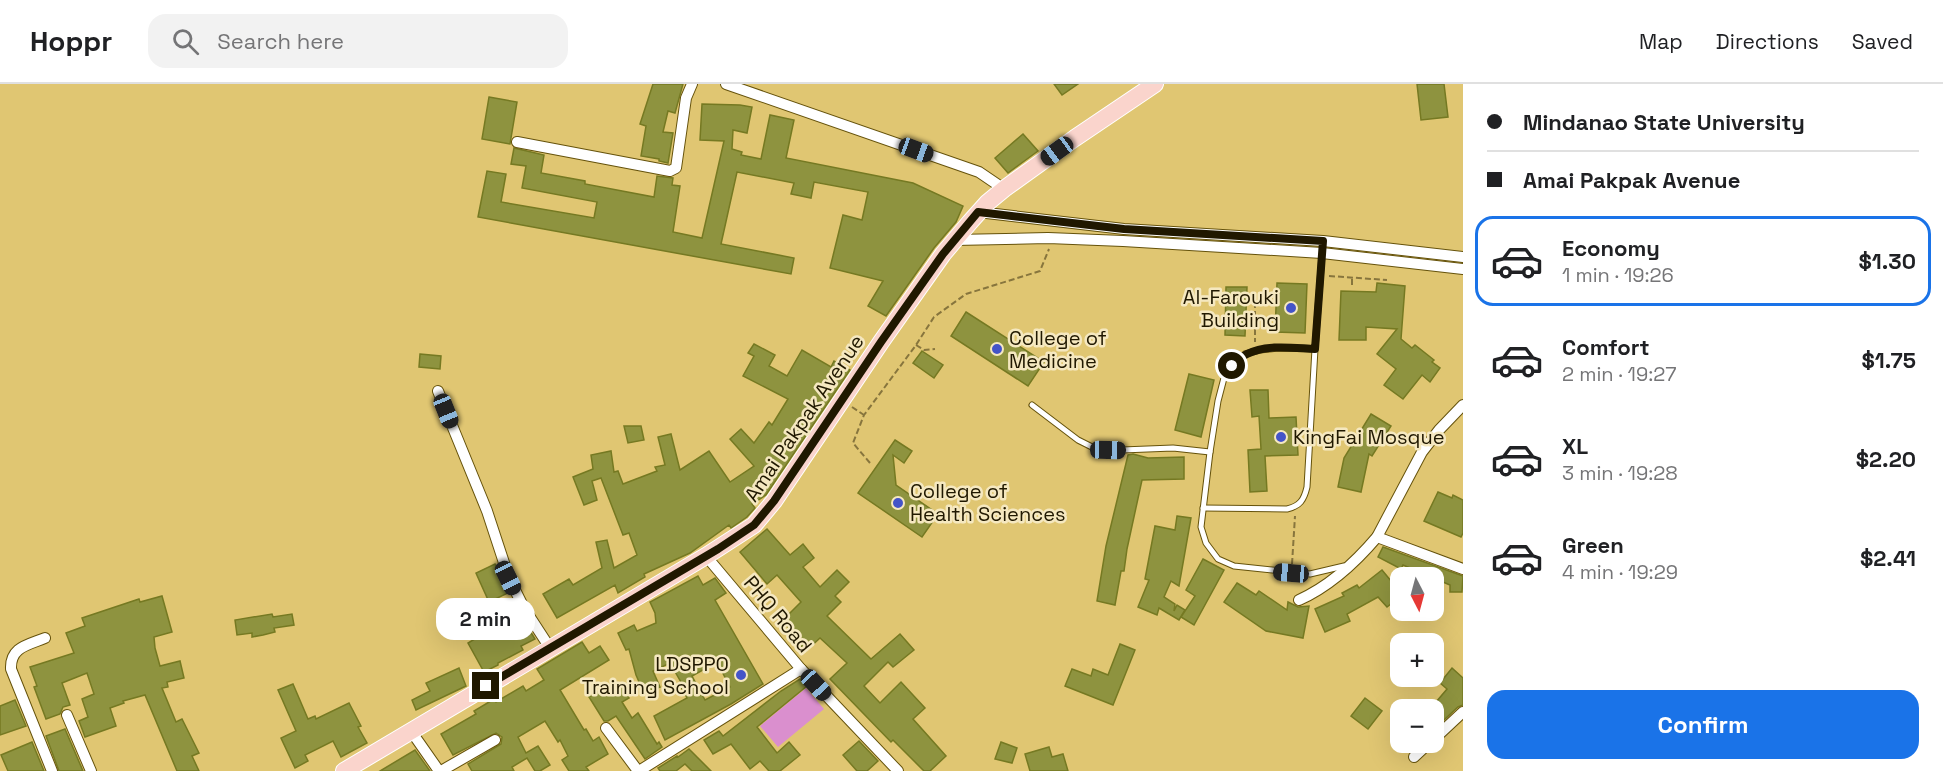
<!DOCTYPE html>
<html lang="en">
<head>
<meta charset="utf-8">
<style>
	:root { --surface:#fff; --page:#f2f2f2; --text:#202124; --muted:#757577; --line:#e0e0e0; --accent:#1a73e8 }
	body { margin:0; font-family:"Space Grotesk",sans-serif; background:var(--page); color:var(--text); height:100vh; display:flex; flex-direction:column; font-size:22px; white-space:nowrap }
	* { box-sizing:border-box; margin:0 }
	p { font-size:20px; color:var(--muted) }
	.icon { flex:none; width:33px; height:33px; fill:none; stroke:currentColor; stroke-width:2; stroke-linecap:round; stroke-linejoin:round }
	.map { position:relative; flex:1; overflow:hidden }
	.side { display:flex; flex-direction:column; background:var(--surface); width:480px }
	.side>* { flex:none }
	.hud { display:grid; align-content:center; height:132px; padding:0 24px; background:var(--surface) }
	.needle { width:39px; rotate:174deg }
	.controls { position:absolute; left:1390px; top:483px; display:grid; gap:12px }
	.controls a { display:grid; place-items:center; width:54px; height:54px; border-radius:12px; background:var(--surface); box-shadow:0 6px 24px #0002; font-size:30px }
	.end { position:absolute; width:27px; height:27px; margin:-14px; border:8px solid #201800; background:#fff; box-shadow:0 0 0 3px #fff }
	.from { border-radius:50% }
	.bubble { position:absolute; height:42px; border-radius:18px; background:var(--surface); box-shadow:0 6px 24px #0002; font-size:20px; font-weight:700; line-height:42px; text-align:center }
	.car { position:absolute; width:18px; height:36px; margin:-18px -9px; border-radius:8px; box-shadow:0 0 4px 2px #0007; background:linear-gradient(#222 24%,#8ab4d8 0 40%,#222 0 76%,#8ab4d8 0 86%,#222 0) }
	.hud b { display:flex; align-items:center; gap:21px; height:57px; font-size:22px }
	.hud b+b { border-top:2px solid var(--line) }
	.hud i { width:15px; height:15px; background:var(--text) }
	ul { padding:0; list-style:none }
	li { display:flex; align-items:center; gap:18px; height:90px; margin:0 12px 9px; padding:0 12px; border:3px solid transparent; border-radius:18px }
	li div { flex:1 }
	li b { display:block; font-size:22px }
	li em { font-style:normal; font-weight:700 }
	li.on { border-color:var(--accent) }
	li>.icon { width:54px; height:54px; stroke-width:1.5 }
	.button { display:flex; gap:12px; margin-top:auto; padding:12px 24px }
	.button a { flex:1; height:69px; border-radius:18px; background:var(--accent); color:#fff; font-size:24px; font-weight:700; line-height:69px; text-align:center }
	header { display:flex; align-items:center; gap:36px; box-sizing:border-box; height:84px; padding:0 30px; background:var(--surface); border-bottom:2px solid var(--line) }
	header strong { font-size:28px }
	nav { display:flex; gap:33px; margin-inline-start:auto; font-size:21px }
	.search { width:420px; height:54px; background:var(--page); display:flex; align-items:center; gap:15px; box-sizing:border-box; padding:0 21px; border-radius:18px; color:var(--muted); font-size:22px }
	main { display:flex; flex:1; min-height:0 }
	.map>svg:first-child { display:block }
	.green { fill:#da8fce }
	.building { fill:#8e933f; stroke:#757922; stroke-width:1.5; fill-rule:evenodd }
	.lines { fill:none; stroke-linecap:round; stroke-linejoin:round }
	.service-casing { stroke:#65520b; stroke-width:7 }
	.minor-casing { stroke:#65520b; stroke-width:12 }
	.trunk-casing { stroke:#fff; stroke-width:18 }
	.path { stroke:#87753d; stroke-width:2; stroke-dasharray:6 3; stroke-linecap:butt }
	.service { stroke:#fff; stroke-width:5 }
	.minor { stroke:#fff; stroke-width:10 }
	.trunk { stroke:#fad4cc; stroke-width:16 }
	.route { stroke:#201800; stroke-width:8 }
	.poi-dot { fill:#4454c8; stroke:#f5e8c0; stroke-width:2 }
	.labels { text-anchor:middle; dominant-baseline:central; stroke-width:5; stroke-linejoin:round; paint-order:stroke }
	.poi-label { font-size:20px; fill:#201800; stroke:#f5e8c0; text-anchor:start }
	.street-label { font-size:20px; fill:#201800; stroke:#f5e8c0 }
</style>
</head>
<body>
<header>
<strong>Hoppr</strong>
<div class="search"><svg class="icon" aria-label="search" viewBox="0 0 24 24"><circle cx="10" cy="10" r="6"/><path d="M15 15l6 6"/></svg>Search here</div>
<nav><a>Map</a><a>Directions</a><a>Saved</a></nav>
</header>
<main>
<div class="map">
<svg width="1463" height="687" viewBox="0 0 1463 687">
	<rect width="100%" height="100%" fill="#e0c672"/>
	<polygon class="green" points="806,604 824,625 778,663 760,642"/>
	<g class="building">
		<polygon points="653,0 683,0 675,29 668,27 663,48 673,49 668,79 659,77 659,75 641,72 646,42 640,40"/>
		<polygon points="1054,0 1078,0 1062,11"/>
		<polygon points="1417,0 1444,0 1448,33 1421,36"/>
		<polygon points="489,13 517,18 510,60 482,55"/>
		<polygon points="702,20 740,21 752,23 747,49 733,46 732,65 742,68 741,71 761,75 770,31 794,36 786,74 913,99 963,122 956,138 934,164 886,232 868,222 883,197 830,184 843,131 862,136 868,108 814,98 811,114 791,110 794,99 737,88 721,160 794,174 791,190 478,133 487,87 506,90 501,118 594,134 597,118 522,104 526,82 511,80 514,64 544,71 541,89 585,97 585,100 654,113 657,92 673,94 672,101 680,102 673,148 702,154 724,57 700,56"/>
		<polygon points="1023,50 1038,67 1008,89 995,74"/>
		<polygon points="1277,199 1307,200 1305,249 1275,248"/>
		<polygon points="1377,199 1405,202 1401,255 1412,264 1415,261 1434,276 1432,278 1440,284 1430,298 1422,291 1403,315 1384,301 1396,285 1377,270 1397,245 1366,243 1366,256 1339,256 1341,207 1376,208"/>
		<polygon points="1226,203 1247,203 1245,252 1225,251"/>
		<polygon points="966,228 1044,278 1028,302 951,252"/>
		<polygon points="754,260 775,271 769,282 787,292 802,266 831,283 834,277 850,286 766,411 752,420 755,424 747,433 731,444 729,441 690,469 644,490 645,493 618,509 615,501 557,534 543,510 569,495 573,501 602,484 596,458 607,456 614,484 637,471 629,449 623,451 601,394 592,397 597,416 584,421 573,393 593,385 591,371 611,367 614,388 618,387 623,400 657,387 655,383 665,381 658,353 671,350 680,386 709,367 730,398 754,382 730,355 741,345 754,359 769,338 772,341 788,315 743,292 754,272 748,269"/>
		<polygon points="922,267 943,281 934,294 913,279"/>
		<polygon points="420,270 441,272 440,285 419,283"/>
		<polygon points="1189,290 1214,296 1201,353 1175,346"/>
		<polygon points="1250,306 1268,306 1269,334 1296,333 1298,371 1265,372 1267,407 1250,408 1248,366 1261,365 1259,332 1252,333"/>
		<polygon points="1371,330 1391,342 1372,372 1369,370 1361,408 1338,403 1344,374"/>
		<polygon points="624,342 641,342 644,356 628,359"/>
		<polygon points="895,356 912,367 904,379 893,371 896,401 938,430 922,453 858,409"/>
		<polygon points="1133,370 1148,374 1184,373 1184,395 1142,396 1127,465 1124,487 1121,487 1115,521 1097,517 1106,462 1128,371"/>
		<polygon points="1438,408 1452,414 1453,411 1463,416 1463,449 1461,453 1424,437"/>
		<polygon points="1177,432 1191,434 1179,502 1171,497 1164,513 1175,520 1174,527 1177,521 1185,526 1179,536 1159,524 1157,531 1138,523 1149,496 1145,495 1155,442 1175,446"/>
		<polygon points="767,445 790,471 803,460 814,474 803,483 820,503 837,486 849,498 835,512 841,518 827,532 871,575 900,550 914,566 893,583 888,578 864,602 880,619 901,598 925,624 913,635 946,672 930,687 924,687 893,656 891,658 830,595 847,579 820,554 806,567 795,556 798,553 782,537 801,518 777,491 767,500 740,468"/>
		<polygon points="1383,463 1463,492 1462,508 1450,508 1450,501 1403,481 1401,485 1378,473"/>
		<polygon points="1203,475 1224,486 1194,541 1181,533 1195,512 1186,506"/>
		<polygon points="495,480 508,509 489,518 476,489"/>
		<polygon points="1382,486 1401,509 1401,512 1387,523 1378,513 1347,530 1350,537 1325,548 1315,525 1344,512 1342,509 1357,501 1359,504"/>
		<path d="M698,492L703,501L715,494L726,509L715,516L763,600L731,620L665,656L654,632L687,614L680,601L682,600L670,579L653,587L660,603L644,609L636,591L629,565L626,566L618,549L634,541L637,547L656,539L655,529L650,518ZM717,578L730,603L705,616L692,592Z"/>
		<polygon points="1237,499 1256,511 1259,507 1287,526 1288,518 1298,523 1309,522 1303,554 1266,547 1224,518"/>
		<polygon points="162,512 172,548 154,553 155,564 160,582 180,577 184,594 167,598 168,603 162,604 176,638 182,635 199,669 192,672 199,687 177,687 145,611 123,617 124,619 110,624 116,642 85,653 79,637 88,633 82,615 94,610 87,589 62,599 70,621 63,623 60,630 46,635 34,603 37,602 30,583 74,569 66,549 85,542 82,534 139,515 140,518"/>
		<polygon points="272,530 273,533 292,530 294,541 274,544 275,548 263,551 252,553 252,549 237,551 235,536"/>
		<polygon points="503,534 511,548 513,547 514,549 527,542 535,555 521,562 523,566 498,579 498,581 484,588 468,559 488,547 486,543"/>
		<polygon points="582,558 589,569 600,562 609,576 560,606 584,646 586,645 593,657 599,653 608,670 586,683 589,687 569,687 562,676 568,672 560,656 558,658 545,637 518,653 526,669 538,662 550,681 540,687 535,687 527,674 512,683 514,687 472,687 468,680 501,660 502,653 496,649 453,671 441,650 476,630 474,627 494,615 496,618 523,602 526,607 544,596 537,585"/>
		<polygon points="1120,560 1135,566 1113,621 1065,602 1072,585 1091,592 1093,585 1108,591"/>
		<polygon points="459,584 466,602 416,626 412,616 430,607 426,599"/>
		<polygon points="1452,584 1463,594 1463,621 1458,623 1444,636 1431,624 1447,605 1440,599"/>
		<polygon points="800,595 807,602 757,643 777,669 789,658 800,671 780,687 769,687 760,677 750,685 731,660 713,670 704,656 719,647 723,652 781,607"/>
		<polygon points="293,600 308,635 315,632 316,635 349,619 361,642 358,643 367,659 341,673 333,657 305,671 308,677 295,684 281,654 296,647 278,606"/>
		<polygon points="621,601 629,614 622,618 632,634 638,629 657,660 659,658 662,663 645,675 616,632 608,637 604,637 589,613 602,605 606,611"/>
		<polygon points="1365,614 1382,627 1368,645 1351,632"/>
		<polygon points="15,616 26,642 0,651 0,622"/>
		<polygon points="65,645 83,687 59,687 46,652"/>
		<polygon points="859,657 878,677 867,687 857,687 843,671"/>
		<polygon points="32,658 44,687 8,687 1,671"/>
		<polygon points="1001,658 1017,664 1012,679 995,675"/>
		<polygon points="1049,663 1052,673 1063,670 1068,687 1030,687 1025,670"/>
		<polygon points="689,665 711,687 692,687 685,680 676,687 660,687 658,684 677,672 678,673"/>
		<polygon points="415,666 430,687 380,687"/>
	</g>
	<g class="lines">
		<g class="service-casing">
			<g id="service">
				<polyline points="1315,265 1278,264 1260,266 1245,270 1232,282 1224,294 1218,317 1210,368 1201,443 1206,459 1218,475 1234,482 1310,490 1344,482"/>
				<polyline points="1032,321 1078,356 1092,363 1122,366 1173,364 1210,368"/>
				<path d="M1203,424L1287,425C1300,422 1304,416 1307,403L1315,265L1323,157"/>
			</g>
		</g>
		<g class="minor-casing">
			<g id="minor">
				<polyline points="726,0 979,88 1004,105"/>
				<polyline points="517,58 670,87 676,84 686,14 692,0"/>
				<polyline points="978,128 1124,145 1323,157 1463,173"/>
				<polyline points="954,156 1048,154 1123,157 1322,169 1463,185"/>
				<polyline points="438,307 487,427 509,494 524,524 550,564"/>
				<polyline points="1377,453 1463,485"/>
				<polyline points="706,472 801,585 898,687"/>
				<path d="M1299,516C1330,502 1355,479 1377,453L1422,368L1439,346L1463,321"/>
				<path d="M45,554C28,561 10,563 11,585L52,687"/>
				<polyline points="67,631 91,687"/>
				<polyline points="606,644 638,687"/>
				<polyline points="411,647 439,687"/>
				<polyline points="1434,655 1463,628"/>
				<polyline points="1414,673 1430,658"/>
				<polyline points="441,687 495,656"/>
				<polyline points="639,687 801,585"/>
			</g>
		</g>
		<g class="trunk-casing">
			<polyline id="trunk" points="344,687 706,472 754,441 774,417 881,258 943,170 970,138 987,119 1004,105 1075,54 1155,0"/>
		</g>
		<g class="path">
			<polyline points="1329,192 1387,196"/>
			<polyline points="1352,201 1352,193"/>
			<polyline points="1255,218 1255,258"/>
			<polyline points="916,261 924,266 935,265"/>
			<polyline points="852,323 864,331"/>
			<polyline points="870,379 853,359 864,331 916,261 934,233 966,210 1040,187 1049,165"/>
			<polyline points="1292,480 1295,432"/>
		</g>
		<use href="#service" class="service"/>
		<use href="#minor" class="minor"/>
		<use href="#trunk" class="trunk"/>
	</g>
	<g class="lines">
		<path class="route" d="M486,602L718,465L754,441L774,417L881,258L943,170L978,128L1124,145L1323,157L1315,265C1293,264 1267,260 1247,270C1242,272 1237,278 1232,282"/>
	</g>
	<g class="poi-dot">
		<circle cx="1291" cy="224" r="6"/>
		<circle cx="997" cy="265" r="6"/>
		<circle cx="1281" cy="353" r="6"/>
		<circle cx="898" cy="419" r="6"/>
		<circle cx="741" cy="591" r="6"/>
	</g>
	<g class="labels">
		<g class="poi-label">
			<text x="1279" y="213" text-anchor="end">Al-Farouki<tspan x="1279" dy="23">Building</tspan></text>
			<text x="1009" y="254">College of<tspan x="1009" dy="23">Medicine</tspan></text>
			<text x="1293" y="353">KingFai Mosque</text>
			<text x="910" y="407">College of<tspan x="910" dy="23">Health Sciences</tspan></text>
			<text x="729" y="580" text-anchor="end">LDSPPO<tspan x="729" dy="23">Training School</tspan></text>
		</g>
		<g class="street-label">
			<text transform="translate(804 334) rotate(-56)">Amai Pakpak Avenue</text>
			<text transform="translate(778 530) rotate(50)">PHQ Road</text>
		</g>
	</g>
</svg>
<div class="controls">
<a><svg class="needle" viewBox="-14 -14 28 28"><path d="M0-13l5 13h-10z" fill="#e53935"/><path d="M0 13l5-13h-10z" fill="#757577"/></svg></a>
<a>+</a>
<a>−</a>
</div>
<i class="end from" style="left:1232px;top:282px"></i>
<i class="end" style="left:486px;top:602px"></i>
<div class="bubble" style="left:436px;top:514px;width:99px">2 min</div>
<i class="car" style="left:916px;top:66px;rotate:110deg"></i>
<i class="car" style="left:1057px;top:67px;rotate:234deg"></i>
<i class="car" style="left:446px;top:327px;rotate:158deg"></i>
<i class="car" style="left:1108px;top:366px;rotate:91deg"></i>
<i class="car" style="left:1291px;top:489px;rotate:275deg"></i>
<i class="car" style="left:508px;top:494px;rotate:154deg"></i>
<i class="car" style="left:816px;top:601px;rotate:137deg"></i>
</div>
<section class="side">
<div class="hud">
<b><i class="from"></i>Mindanao State University</b>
<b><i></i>Amai Pakpak Avenue</b>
</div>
<ul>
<li class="on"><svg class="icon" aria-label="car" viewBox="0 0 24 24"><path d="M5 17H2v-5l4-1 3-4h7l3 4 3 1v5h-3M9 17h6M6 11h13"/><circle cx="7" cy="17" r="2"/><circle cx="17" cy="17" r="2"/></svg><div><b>Economy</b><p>1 min · 19:26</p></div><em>$1.30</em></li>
<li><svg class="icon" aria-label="car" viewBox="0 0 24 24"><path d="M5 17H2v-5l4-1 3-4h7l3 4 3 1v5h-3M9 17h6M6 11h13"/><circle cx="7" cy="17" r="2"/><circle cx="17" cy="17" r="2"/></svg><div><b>Comfort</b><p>2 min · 19:27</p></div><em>$1.75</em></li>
<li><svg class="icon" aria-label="car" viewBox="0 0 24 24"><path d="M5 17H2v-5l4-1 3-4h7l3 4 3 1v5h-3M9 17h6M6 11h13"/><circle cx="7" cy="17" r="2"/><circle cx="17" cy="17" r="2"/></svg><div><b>XL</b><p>3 min · 19:28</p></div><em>$2.20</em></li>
<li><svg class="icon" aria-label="car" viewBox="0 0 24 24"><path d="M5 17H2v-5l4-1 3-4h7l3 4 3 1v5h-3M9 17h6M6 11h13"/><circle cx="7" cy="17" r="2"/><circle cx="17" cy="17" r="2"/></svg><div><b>Green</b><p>4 min · 19:29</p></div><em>$2.41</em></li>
</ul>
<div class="button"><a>Confirm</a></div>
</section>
</main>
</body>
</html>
